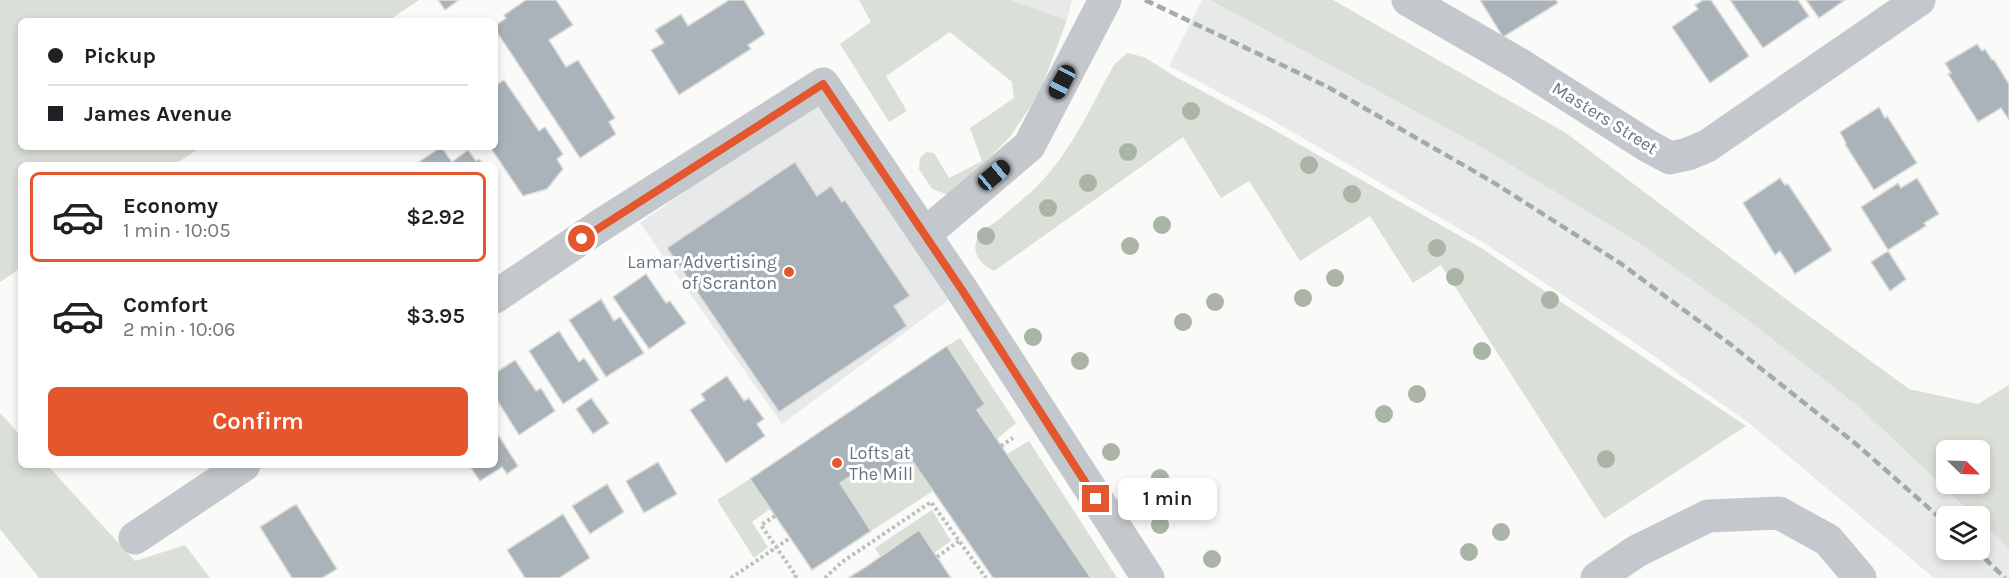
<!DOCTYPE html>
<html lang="en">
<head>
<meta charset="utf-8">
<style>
	:root { --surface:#fff; --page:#f2f2f2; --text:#202124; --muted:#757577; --line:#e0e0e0; --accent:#e4572e }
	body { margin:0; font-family:Karla,sans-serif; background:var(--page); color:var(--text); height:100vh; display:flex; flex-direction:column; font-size:22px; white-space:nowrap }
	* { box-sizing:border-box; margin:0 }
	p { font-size:20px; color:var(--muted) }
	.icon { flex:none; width:33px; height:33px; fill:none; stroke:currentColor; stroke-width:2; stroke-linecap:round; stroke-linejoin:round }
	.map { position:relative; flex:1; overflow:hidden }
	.drawer { position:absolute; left:18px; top:162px; width:480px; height:306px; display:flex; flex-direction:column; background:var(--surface); border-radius:9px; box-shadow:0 3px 9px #0003 }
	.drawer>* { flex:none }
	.hud { position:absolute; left:18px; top:18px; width:480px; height:132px; border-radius:9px; box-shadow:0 3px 9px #0003; display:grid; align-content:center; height:132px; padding:0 30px; background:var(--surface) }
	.needle { width:39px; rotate:113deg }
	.tools { position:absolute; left:1936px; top:440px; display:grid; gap:12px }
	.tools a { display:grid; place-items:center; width:54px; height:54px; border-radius:9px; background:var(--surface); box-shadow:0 3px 9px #0003; font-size:30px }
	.end { position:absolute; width:27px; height:27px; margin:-14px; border:8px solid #e4572e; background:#fff; box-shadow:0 0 0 3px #fff }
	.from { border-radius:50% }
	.bubble { position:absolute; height:42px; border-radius:9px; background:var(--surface); box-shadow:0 3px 9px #0003; font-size:20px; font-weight:600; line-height:42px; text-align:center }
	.car { position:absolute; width:18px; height:36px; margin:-18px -9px; border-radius:8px; box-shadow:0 0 4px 2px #0007; background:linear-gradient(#222 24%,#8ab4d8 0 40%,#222 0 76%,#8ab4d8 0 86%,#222 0) }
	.hud b { display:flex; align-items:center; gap:21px; height:57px; font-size:22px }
	.hud b+b { border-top:2px solid var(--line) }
	.hud i { width:15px; height:15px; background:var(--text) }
	ul { padding:10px 0 0; list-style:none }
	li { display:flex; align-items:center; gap:18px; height:90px; margin:0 12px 9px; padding:0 18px; border:3px solid transparent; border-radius:9px }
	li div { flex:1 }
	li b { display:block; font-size:22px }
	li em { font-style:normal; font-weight:600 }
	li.on { border-color:var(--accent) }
	li>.icon { width:54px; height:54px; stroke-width:1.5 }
	.button { display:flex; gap:12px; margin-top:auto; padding:12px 30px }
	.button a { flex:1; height:69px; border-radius:9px; background:var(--accent); color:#fff; font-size:24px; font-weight:600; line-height:69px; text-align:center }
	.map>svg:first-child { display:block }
	.built { fill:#e8e9e9 }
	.green { fill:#dadfd7; fill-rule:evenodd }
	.building { fill:#aab3b9; stroke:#dcdcda; stroke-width:1.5 }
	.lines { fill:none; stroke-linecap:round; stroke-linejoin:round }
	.path { stroke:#bbbfc2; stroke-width:4; stroke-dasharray:3 3; stroke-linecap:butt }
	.minor { stroke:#c3c8cc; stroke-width:33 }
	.rail { stroke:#a2aab0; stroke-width:4.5; stroke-dasharray:9 4.5; stroke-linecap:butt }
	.tree { fill:#aab4a7 }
	.route { stroke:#e4572e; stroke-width:8 }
	.poi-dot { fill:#e4572e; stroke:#fff; stroke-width:2 }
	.labels { text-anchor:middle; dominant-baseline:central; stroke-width:6; stroke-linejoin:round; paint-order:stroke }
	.street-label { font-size:18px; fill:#657683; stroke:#fff }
	.poi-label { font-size:18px; fill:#657683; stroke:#fff; text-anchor:end }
</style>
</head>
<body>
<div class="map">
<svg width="2009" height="578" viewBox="0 0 2009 578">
	<rect width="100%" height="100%" fill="#fafaf8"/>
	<g class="built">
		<polygon points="1010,0 1072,0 1067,20"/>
		<polygon points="1202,0 1210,0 1483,148 1636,241 1745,318 1858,406 1974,516 1947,516 1947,549 1980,549 1980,521 2009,549 2009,578 1934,578 1749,423 1628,338 1484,243 1270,119 1169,66"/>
		<polygon points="821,96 962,290 782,424 640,223"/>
	</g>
	<g class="green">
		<polygon points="0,0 419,0 388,21 21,21 21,147 201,147 174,165 21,165 21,268 0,282"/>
		<polygon points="859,0 1010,0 1067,20 1040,92 1010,137 951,196 932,189 919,169 920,158 926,152 934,153 949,178 982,161 970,128 1014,98 1012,82 950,32 886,76 907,111 889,122 840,44 871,22"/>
		<path d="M1210,0H1333L1566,133L1798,308L1909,389L1978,404L2009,385V549L1980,521V516H1974L1858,406L1745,318L1636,241L1483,148ZM1947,450H1980V483H1947Z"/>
		<path d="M1127,53L1144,57L1174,76L1267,126L1481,248L1746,426L1604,519L1441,265L1413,283L1370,216L1300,261L1249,181L1221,198L1183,137L994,271C982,265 971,254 977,239C981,230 990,226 997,221C1012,208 1029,195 1042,181C1073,148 1092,104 1114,65Z"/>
		<polygon points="960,338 1016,423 997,439 977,410 985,404 947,346"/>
		<polygon points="0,413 21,436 21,465 47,465 135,561 185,545 210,578 39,578 0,529"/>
		<polygon points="1029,441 1117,578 1091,578 1007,454"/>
		<polygon points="909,456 933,491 871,531 840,483 860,470 870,482"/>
		<polygon points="750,479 770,509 752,522 768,547 754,558 717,500"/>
		<polygon points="932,510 951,541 934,553 919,530 880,556 875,548"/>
	</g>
	<g class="building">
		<polygon points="438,0 459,0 445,10"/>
		<polygon points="526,0 556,0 573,25 549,40 566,67 578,60 615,118 609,122 616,134 580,158 495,29 495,26 506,18 504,15"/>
		<polygon points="729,0 744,0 765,34 748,45 751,49 679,95 651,50 664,43 655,30 681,14 688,26"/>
		<polygon points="1480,0 1556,0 1558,3 1503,37"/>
		<polygon points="1703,0 1711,0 1749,56 1710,83 1672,27 1698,9 1695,5"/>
		<polygon points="1730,0 1798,0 1809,16 1763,48"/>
		<polygon points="1806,0 1845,0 1819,18"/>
		<polygon points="1977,44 1982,51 1985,49 1992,60 1994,60 2009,84 2009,120 2001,108 1978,122 1948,74 1951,73 1945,63"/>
		<polygon points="504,80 539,131 545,127 563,154 557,159 563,169 547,189 523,196 490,147 495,147 495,86"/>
		<polygon points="1879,107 1885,118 1887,116 1917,163 1874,190 1845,144 1846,143 1840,132"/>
		<polygon points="441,147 452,162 468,150 476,161 479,159 484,165 421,165 419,162"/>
		<polygon points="795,162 817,196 831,186 842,202 845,200 910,296 894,306 907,326 779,412 667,248"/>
		<polygon points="1780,178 1785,185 1788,184 1832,250 1795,274 1780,251 1775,255 1743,203"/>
		<polygon points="1917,178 1939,214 1924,223 1926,226 1888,250 1861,207 1898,183 1901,188"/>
		<polygon points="1888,251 1906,279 1890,291 1871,262"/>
		<polygon points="646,274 666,303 670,301 686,323 649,349 613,297"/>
		<polygon points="601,299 614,321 620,317 644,353 606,377 569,320"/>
		<polygon points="559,331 579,362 584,358 599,380 563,404 529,351"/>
		<polygon points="947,346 985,404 977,410 1091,578 993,578 909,456 870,483 860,470 840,483 871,531 812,570 750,479"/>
		<polygon points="515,360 536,391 541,388 555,411 519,435 495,397 495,373"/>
		<polygon points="727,376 744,401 749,398 764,419 757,424 765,436 726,463 690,410 705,400 701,394"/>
		<polygon points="591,398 609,423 593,434 576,409"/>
		<polygon points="495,430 518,466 507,474 502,467 480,481 469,465 495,465"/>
		<polygon points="658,462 677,494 644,513 626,481"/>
		<polygon points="607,484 624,512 590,534 572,506"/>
		<polygon points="296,504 337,569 322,578 292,578 260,527"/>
		<polygon points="563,514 590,558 559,578 525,578 507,550"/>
		<polygon points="919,530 951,578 848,578 864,568"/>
	</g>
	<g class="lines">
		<g class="path">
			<polyline points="1001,446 1013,438"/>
			<polyline points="775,516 761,525 796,576 793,578"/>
			<polyline points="937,557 959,541"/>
			<polyline points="731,578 790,538"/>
			<polyline points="825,578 842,562 931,502 986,578"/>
		</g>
		<g class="minor">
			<polyline points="1408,0 1519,64 1648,146 1670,158 1688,154 1707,146 1919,0"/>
			<polyline points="925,234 1029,146 1105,0"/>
			<polyline points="495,297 601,225 823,84 962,290 1148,578"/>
			<polyline points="135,538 244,465"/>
			<polyline points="1597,578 1637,551 1708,516 1779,513 1828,540 1860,578"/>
		</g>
		<g class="rail">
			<polyline points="1145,0 1326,86 1491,181 1620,263 1730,344 1856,444 1947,524"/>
			<polyline points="1975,549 2005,578"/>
		</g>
	</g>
	<g class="tree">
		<circle cx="1191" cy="111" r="9"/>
		<circle cx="1128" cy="152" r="9"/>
		<circle cx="1309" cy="165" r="9"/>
		<circle cx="1088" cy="183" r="9"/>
		<circle cx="1352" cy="194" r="9"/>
		<circle cx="1048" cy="208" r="9"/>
		<circle cx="1162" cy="225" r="9"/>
		<circle cx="986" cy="236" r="9"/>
		<circle cx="1130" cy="246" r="9"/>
		<circle cx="1437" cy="248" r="9"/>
		<circle cx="1455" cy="277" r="9"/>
		<circle cx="1335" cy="278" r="9"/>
		<circle cx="1303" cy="298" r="9"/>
		<circle cx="1550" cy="300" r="9"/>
		<circle cx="1215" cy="302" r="9"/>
		<circle cx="1183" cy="322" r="9"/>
		<circle cx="1033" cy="337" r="9"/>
		<circle cx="1482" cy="351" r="9"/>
		<circle cx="1080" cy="361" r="9"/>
		<circle cx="1417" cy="394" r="9"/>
		<circle cx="1384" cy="414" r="9"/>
		<circle cx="1111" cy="452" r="9"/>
		<circle cx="1606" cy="459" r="9"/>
		<circle cx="1160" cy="478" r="9"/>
		<circle cx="1160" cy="525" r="9"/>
		<circle cx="1501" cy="532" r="9"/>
		<circle cx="1469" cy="552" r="9"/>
		<circle cx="1212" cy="559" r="9"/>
	</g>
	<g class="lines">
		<polyline class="route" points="582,239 823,84 962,290 1096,499"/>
	</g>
	<g class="poi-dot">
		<circle cx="789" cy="272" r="6"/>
		<circle cx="837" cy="463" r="6"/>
	</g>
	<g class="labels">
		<g class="street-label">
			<text transform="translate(1605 118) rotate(32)">Masters Street</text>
		</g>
		<g class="poi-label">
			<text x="777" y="262">Lamar Advertising<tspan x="777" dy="21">of Scranton</tspan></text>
			<text x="849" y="453" text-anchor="start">Lofts at<tspan x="849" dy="21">The Mill</tspan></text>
		</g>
	</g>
</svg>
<div class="tools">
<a><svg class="needle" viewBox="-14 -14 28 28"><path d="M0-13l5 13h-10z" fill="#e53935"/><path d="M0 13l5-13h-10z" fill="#757577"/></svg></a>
<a><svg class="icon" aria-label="layers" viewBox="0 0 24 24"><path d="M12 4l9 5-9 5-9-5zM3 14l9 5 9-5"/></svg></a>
</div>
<i class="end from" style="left:582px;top:239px"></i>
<i class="end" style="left:1096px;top:499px"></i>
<div class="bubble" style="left:1118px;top:478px;width:99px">1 min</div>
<i class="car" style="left:1062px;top:82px;rotate:208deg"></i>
<i class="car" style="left:994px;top:175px;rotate:50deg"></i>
<div class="hud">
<b><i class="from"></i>Pickup</b>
<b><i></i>James Avenue</b>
</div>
<section class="drawer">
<ul>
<li class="on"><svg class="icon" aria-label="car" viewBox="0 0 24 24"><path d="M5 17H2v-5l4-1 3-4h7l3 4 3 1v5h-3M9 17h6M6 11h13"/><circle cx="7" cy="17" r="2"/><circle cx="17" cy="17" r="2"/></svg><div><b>Economy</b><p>1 min · 10:05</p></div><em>$2.92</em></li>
<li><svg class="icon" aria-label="car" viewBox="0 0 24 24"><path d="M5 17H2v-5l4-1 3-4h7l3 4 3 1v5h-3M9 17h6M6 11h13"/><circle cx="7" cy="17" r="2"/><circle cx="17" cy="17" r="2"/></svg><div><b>Comfort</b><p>2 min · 10:06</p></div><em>$3.95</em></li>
</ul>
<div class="button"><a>Confirm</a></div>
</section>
</div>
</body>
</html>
